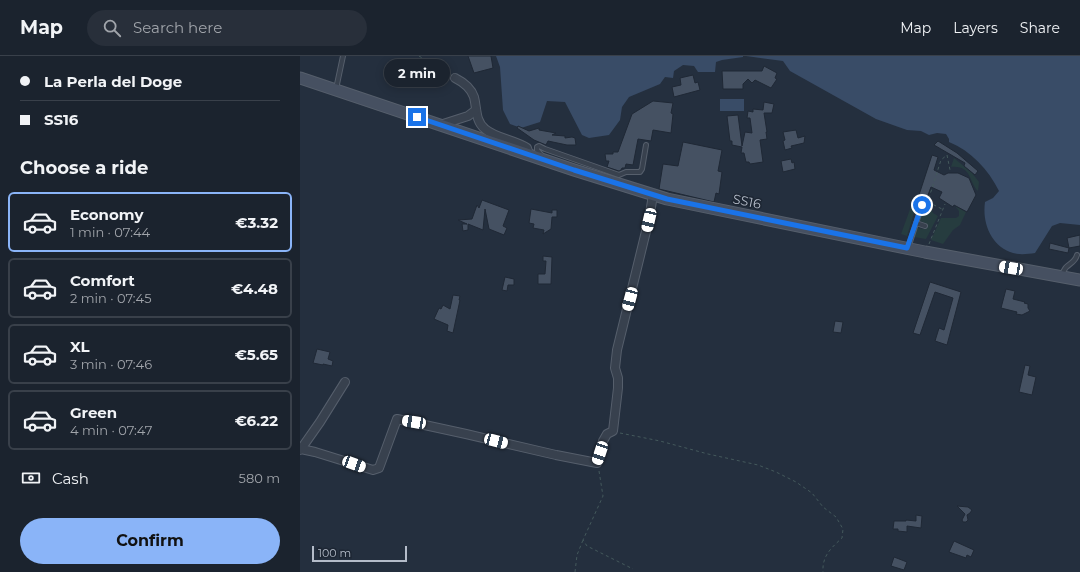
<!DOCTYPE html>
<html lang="en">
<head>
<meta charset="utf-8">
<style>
	:root { --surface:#1b232e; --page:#282f3a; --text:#f1f3f6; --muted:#a0a4aa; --line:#39404a; --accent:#8ab4f8 }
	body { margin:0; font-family:Montserrat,sans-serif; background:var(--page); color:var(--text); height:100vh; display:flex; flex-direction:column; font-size:15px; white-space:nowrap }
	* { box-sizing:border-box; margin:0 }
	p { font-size:13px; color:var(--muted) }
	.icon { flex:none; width:22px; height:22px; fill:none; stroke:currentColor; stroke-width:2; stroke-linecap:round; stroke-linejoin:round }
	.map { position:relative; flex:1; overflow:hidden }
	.details { display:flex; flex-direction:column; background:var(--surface); width:300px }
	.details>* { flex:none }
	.top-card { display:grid; align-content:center; height:88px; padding:0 20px; background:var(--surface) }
	.scale { position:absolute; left:12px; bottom:10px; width:95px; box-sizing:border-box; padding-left:4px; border:2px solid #b4bcc9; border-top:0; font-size:11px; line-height:14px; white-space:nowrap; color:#b4bcc9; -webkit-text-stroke:3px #1d2633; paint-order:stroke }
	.end { position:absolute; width:18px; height:18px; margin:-9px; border:5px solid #1a73e8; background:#fff; box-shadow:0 0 0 2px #fff }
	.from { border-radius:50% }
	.bubble { position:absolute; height:28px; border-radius:14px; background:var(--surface); box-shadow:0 2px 10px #0003,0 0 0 1px var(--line); font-size:13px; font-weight:700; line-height:28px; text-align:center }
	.car { position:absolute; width:12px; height:24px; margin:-12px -6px; border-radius:5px; box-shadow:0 0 3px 1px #0007; background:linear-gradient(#fff 24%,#345 0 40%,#fff 0 76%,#345 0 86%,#fff 0) }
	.top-card b { display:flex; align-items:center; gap:14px; height:38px; font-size:15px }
	.top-card b+b { border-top:1px solid var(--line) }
	.top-card i { width:10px; height:10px; background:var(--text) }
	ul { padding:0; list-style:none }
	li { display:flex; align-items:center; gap:12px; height:60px; margin:0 8px 6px; padding:0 12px; border:2px solid var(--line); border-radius:6px }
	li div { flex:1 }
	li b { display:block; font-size:15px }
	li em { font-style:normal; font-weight:700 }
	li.active { border-color:var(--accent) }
	li>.icon { width:36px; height:36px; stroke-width:1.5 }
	h2 { padding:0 20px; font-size:18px; line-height:48px }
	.pay { display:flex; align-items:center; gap:10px; height:44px; padding:0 20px; font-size:15px }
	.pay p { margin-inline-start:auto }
	.primary-button { display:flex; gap:8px; margin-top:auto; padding:8px 20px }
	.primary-button a { flex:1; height:46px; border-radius:24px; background:var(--accent); color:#111; font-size:16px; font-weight:700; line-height:46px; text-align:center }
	header { display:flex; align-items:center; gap:24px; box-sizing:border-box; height:56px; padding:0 20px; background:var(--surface); border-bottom:1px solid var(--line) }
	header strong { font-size:19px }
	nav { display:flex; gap:22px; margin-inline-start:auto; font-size:14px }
	.search { width:280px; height:36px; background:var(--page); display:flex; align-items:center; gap:10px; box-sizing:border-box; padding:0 14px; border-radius:22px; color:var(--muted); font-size:15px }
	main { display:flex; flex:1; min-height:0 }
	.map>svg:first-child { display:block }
	.green { fill:#263c3f }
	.water { fill:#394c67 }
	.building { fill:#455162; stroke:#1f2835 }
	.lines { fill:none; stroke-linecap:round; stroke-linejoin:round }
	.service-casing { stroke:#565f6c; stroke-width:6 }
	.minor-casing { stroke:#565f6c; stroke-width:10 }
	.secondary-casing { stroke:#565f6c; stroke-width:13 }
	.path { stroke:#44595c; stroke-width:1; stroke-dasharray:3 3; stroke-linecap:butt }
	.service { stroke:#38414e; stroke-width:4 }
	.minor { stroke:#38414e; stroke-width:8 }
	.secondary { stroke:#465061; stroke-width:11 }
	.route { stroke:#1a73e8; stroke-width:5 }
	.labels { text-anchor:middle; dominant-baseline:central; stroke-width:3; stroke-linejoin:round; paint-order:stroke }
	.street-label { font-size:13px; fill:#b4bcc9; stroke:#1d2633 }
</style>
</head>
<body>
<header>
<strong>Map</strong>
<div class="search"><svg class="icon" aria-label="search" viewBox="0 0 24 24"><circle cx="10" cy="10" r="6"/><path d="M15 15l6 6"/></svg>Search here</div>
<nav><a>Map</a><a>Layers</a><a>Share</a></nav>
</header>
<main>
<section class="details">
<div class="top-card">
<b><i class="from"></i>La Perla del Doge</b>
<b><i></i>SS16</b>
</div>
<h2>Choose a ride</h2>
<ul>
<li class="active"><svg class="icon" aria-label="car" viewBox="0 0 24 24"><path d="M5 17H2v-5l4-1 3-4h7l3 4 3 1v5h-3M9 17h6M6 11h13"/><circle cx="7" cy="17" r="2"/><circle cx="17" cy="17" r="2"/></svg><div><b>Economy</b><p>1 min · 07:44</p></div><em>€3.32</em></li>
<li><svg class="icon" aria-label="car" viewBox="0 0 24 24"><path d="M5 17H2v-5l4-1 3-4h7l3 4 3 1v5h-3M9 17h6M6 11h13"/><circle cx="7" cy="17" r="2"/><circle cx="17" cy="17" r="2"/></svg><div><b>Comfort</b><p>2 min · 07:45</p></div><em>€4.48</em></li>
<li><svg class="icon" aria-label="car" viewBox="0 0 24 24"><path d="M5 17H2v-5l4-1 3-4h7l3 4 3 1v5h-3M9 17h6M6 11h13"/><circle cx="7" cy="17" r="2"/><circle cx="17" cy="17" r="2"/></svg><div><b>XL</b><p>3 min · 07:46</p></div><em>€5.65</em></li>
<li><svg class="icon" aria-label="car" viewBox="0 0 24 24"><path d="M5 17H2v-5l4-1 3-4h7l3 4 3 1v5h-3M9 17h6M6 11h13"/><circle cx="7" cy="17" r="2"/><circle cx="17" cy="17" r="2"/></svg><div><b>Green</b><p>4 min · 07:47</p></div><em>€6.22</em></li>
</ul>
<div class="pay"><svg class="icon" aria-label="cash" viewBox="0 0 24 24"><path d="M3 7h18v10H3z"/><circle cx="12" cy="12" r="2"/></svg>Cash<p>580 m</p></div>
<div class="primary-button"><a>Confirm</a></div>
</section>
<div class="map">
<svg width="780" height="516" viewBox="0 0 780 516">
	<rect width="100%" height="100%" fill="#242f3e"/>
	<g class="green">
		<path d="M654,102L672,117L679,126L678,135C669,127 672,109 651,111Z"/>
		<polygon points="613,145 617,147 607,180 601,178"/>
		<polygon points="628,148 633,157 638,160 626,183 614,181 617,172 624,173 625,167 620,165 623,152"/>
		<polygon points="655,150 666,156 660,169 653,174 643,188 631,184 641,162 656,162 659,160 659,155"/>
	</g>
	<g class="water">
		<polygon points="196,0 443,0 443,1 422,4 416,6 415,16 398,16 394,10 383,9 374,15 373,22 365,21 360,28 329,41 322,51 320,64 309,79 289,82 282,79 265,46 247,45 240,66 221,72 210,68 203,54 200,11"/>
		<path d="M446,0H780V169L760,167L752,170L735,197C728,198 720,199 713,197C691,190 682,167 685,146L693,142L699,135C688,113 671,95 649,86V83L646,78L637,77L629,79L621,75L607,74L576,63L490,15L483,5Z"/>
		<rect x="420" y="43" width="24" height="12"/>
	</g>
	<g class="building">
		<polygon points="168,0 191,0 193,12 174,17"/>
		<polygon points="464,10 477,17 475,22 477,23 471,32 455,24 452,27 448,23 443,28 443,33 423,33 422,15 462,15"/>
		<polygon points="393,19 395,27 398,26 400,34 374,41 372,31 381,29 380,22"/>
		<polygon points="353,45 373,47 371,57 373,58 371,77 353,74 351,85 338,83 333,109 326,108 325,112 322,112 321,114 319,115 307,111 309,105 306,105 305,98 313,98 313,96 318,96 332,58"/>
		<polygon points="464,46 474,48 472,57 464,57 467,76 466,76 467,83 460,84 463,106 450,108 449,106 446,106 444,97 441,97 442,91 432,89 432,85 430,85 427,60 438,59 442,90 445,76 452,77 450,62 447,62 448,55 453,56 453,53 463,54"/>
		<polygon points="218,70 229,75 239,72 239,74 256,77 252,79 265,80 265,82 272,81 275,82 276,89 267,89 248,85 246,89 234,84 217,72"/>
		<polygon points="496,74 498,82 505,80 504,87 491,90 492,92 485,94 483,85 485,84 483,76"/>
		<polygon points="638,85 657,97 678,115 675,119 664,110 665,107 634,89"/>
		<polygon points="383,86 422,94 418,115 422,116 419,138 416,137 414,146 359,133 363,108 378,110"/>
		<polygon points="632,99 638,101 634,114 644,119 648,117 658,117 669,122 676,139 667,156 654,149 653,151 639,142 642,136 631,131 625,147 623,146 617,145"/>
		<polygon points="491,103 492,107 494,106 495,113 483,116 481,105"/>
		<polygon points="182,144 209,154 203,170 207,172 204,179 189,173 185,153 183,174 168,168 168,174 163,175 162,168 167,168 158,164 172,163 177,149 179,152"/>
		<polygon points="231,153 252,157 252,154 257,154 257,161 252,161 251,173 243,178 244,174 233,172 234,168 229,167"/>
		<polygon points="780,179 780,190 769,192 768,197 749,193 750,187 769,192 767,182"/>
		<polygon points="243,200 252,201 251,228 238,228 238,218 245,218 246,205 243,205"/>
		<polygon points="205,221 214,223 214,229 208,229 207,235 202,234"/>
		<polygon points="630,226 661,236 647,289 635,285 639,272 644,274 653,242 635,236 620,279 613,277"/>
		<polygon points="706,233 715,235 713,243 725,246 724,247 728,248 728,252 730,255 722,259 716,258 717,256 701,252"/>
		<polygon points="153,239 160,240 159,244 160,244 153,277 147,275 148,269 134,263 139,252 141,253 143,249 150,253"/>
		<polygon points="535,265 543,266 541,277 533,276"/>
		<polygon points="17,293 30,296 28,303 33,305 32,310 23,308 23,309 13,307"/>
		<polygon points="725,309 730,310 728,319 736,321 732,339 719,336"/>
		<polygon points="657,450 668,451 672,454 670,457 667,459 668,464 666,466 663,466 662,464 665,458"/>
		<polygon points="616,459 622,460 621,472 607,470 607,476 598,475 598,473 593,473 594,465 606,465 606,464 616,465"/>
		<polygon points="654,485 674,494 671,501 667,499 666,502 649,496"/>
		<polygon points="594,501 607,506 604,514 591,510"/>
	</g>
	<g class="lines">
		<g class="service-casing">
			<g id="service">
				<polyline points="36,33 43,0"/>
				<polyline points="243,101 237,94 237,91 239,90 245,93 319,119 326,116 340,116 342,113 346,89"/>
				<polyline points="616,167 625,170"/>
				<polyline points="608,192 622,149"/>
				<path d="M762,220C765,206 774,210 777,199"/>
			</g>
		</g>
		<g class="minor-casing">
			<g id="minor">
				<path d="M155,22C163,26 171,32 174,41C177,52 175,65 185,73C195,82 215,84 227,92L229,98"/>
				<polyline points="140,69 168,60 176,54"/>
				<polyline points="1,393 20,366 45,326"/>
				<polyline points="0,394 1,393 15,396 73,414 79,412 97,363 166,378 256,399 297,407 303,385 307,378 313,375 318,332 318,322 315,312 317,294 349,163 353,139"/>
			</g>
		</g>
		<g class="secondary-casing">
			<polyline id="secondary" points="0,22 274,114 367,143 625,196 780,224"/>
		</g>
		<g class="path">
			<polyline points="119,0 149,18"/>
			<polyline points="647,99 650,114"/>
			<polyline points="628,146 642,153"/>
			<polyline points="627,148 641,104 647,99"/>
			<polyline points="629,188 645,148"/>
			<path d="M320,377L360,385L408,398L458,409L476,416L496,426L512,437L523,451L536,461L543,473L542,482C531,492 522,500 523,516"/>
			<polyline points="299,415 303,440 283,484 287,490 333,513"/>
			<polyline points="275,516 277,499 283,484"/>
		</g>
		<use href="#service" class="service"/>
		<use href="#minor" class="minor"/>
		<use href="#secondary" class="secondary"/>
	</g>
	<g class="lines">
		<polyline class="route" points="117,61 274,114 367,143 607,192 622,149"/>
	</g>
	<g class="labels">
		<g class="street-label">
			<text transform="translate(447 145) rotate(12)">SS16</text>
		</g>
	</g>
</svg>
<div class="scale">100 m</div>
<i class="end from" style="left:622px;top:149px"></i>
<i class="end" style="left:117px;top:61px"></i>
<div class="bubble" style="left:84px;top:3px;width:66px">2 min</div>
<i class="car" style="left:349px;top:164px;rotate:193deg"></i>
<i class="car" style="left:711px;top:212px;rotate:280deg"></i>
<i class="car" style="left:330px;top:243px;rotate:195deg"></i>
<i class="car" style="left:114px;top:366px;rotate:279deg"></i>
<i class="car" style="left:196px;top:385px;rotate:105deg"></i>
<i class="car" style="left:300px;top:397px;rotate:198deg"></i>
<i class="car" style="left:54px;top:408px;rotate:110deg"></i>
</div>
</main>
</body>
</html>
